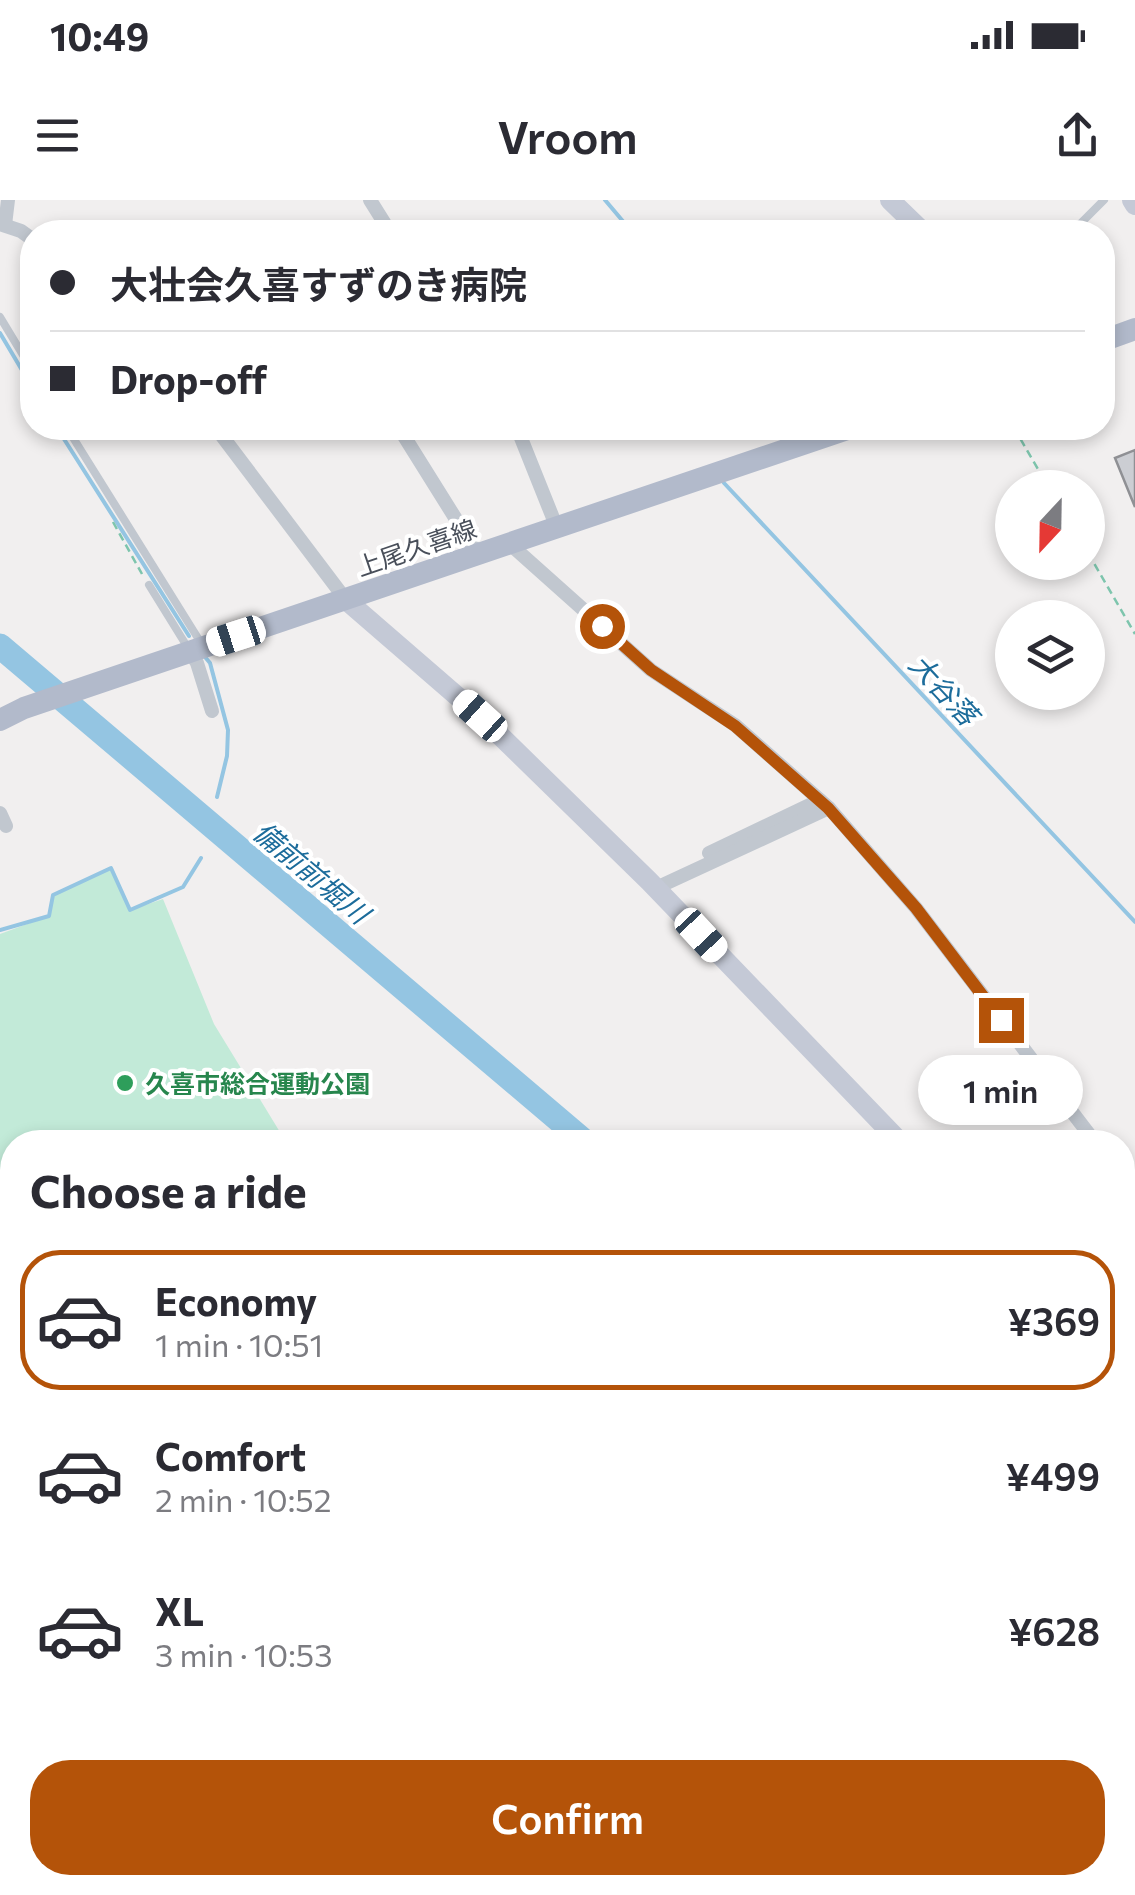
<!DOCTYPE html>
<html lang="en">
<head>
<meta charset="utf-8">
<style>
	:root { --surface:#fff; --page:#f2f2f3; --text:#2b2b33; --muted:#7c7c81; --line:#e1e1e2; --accent:#b45309 }
	body { margin:0; font-family:Commissioner,"Noto Sans JP",sans-serif; background:var(--page); color:var(--text); height:100vh; display:flex; flex-direction:column; font-size:38px; white-space:nowrap }
	* { box-sizing:border-box; margin:0 }
	p { font-size:32px; color:var(--muted) }
	.icon { flex:none; width:55px; height:55px; fill:none; stroke:currentColor; stroke-width:2; stroke-linecap:round; stroke-linejoin:round }
	.map { position:relative; flex:1; overflow:hidden }
	.panel { position:absolute; left:0px; top:930px; width:1135px; height:765px; display:flex; flex-direction:column; background:var(--surface); border-radius:40px 40px 0 0; box-shadow:0 5px 15px #0003 }
	.panel>* { flex:none }
	.guide { position:absolute; left:20px; top:20px; width:1095px; height:220px; border-radius:40px; box-shadow:0 5px 15px #0003; display:grid; align-content:center; height:220px; padding:0 30px; background:var(--surface) }
	.needle { width:65px; rotate:202deg }
	.controls { position:absolute; left:995px; top:270px; display:grid; gap:20px }
	.controls a { display:grid; place-items:center; width:110px; height:110px; border-radius:50%; background:var(--surface); box-shadow:0 5px 15px #0003; font-size:50px }
	.end { position:absolute; width:45px; height:45px; margin:-22px; border:12px solid #b45309; background:#fff; box-shadow:0 0 0 5px #fff }
	.from { border-radius:50% }
	.bubble { position:absolute; height:70px; border-radius:35px; background:var(--surface); box-shadow:0 5px 15px #0003; font-size:32px; font-weight:600; line-height:70px; text-align:center }
	.car { position:absolute; width:30px; height:60px; margin:-30px -15px; border-radius:12px; box-shadow:0 0 8px 2px #0007; background:linear-gradient(#fff 24%,#345 0 40%,#fff 0 76%,#345 0 86%,#fff 0) }
	.guide b { display:flex; align-items:center; gap:35px; height:95px; font-size:38px }
	.guide b+b { border-top:2px solid var(--line) }
	.guide i { width:25px; height:25px; background:var(--text) }
	ul { padding:0; list-style:none }
	li { display:flex; align-items:center; gap:30px; height:140px; margin:0 20px 15px; padding:0 10px; border:5px solid transparent; border-radius:40px }
	li div { flex:1 }
	li b { display:block; font-size:38px }
	li em { font-style:normal; font-weight:600 }
	li.current { border-color:var(--accent) }
	li>.icon { width:90px; height:90px; stroke-width:1.5 }
	h2 { padding:0 30px; font-size:45px; line-height:120px }
	.primary-button { display:flex; gap:20px; margin-top:auto; padding:20px 30px }
	.primary-button a { flex:1; height:115px; border-radius:40px; background:var(--accent); color:#fff; font-size:40px; font-weight:600; line-height:115px; text-align:center }
	.status { display:flex; justify-content:space-between; align-items:center; height:70px; padding:0 50px; background:var(--surface); direction:ltr }
	.status svg { height:28px; fill:currentColor }
	header { display:flex; justify-content:space-between; align-items:center; height:130px; padding:0 30px; background:var(--surface); font-size:45px; font-weight:600 }
	.map>svg:first-child { display:block }
	.green { fill:#c2ead8 }
	.lines { fill:none; stroke-linecap:round; stroke-linejoin:round }
	.stream { stroke:#94c5e2; stroke-width:4 }
	.river { stroke:#94c5e2; stroke-width:25 }
	.path { stroke:#7ec5ad; stroke-width:2.5; stroke-dasharray:8 5; stroke-linecap:butt }
	.lane { stroke:#c1c7cf; stroke-width:8 }
	.street { stroke:#c1c7cf; stroke-width:14 }
	.secondary { stroke:#c4c9d6; stroke-width:20 }
	.primary { stroke:#b2bacb; stroke-width:22 }
	.shaded-wall { fill:#8f9094 }
	.building { fill:#ccced3; stroke:#8f9094; stroke-width:2.5 }
	.route { stroke:#b45309; stroke-width:12 }
	.leisure-dot { fill:#2e9e5b; stroke:#fff; stroke-width:4 }
	.labels { text-anchor:middle; dominant-baseline:central; stroke-width:8; stroke-linejoin:round; paint-order:stroke }
	.street-label { font-size:25px; fill:#494f5a; stroke:#fff }
	.leisure-label { font-size:25px; font-weight:bold; fill:#27864d; stroke:#fff; text-anchor:start }
	.water-label { font-size:28px; font-style:italic; fill:#1c6c9b; stroke:#fff }
</style>
</head>
<body>
<div class="status"><b>10:49</b><svg viewBox="0 0 49 12"><path d="M0 12V9h3v3zM5 12V6h3v6zM10 12V3h3v9zM15 12V0h3v12zM26 1h20v11H26zM47 4h2v5h-2z"/></svg></div>
<header><svg class="icon" aria-label="menu" viewBox="0 0 24 24"><path d="M4 6h16M4 12h16M4 18h16"/></svg>Vroom<svg class="icon" aria-label="share" viewBox="0 0 24 24"><path d="M12 15V3M7 8l5-5 5 5M5 13v7h14v-7"/></svg></header>
<div class="map">
<svg width="1135" height="1695" viewBox="0 0 1135 1695">
	<rect width="100%" height="100%" fill="#f1efef"/>
	<g class="green">
		<polygon points="111,668 130,710 163,699 214,824 286,942 12,942 12,1063 0,1045 0,734 49,716 53,695"/>
		<polygon points="395,1683 1008,1683 1002,1695 983,1689 979,1695 418,1695"/>
	</g>
	<g class="lines">
		<g class="stream">
			<polyline points="605,0 632,32"/>
			<polyline points="0,133 32,187"/>
			<polyline points="57,228 189,436"/>
			<polyline points="797,228 799,230"/>
			<polyline points="724,283 1135,722"/>
			<polyline points="205,457 210,463 228,530 227,556 217,597"/>
			<polyline points="0,730 49,716 53,695 111,668 130,710 183,687 201,658"/>
			<polyline points="0,1101 12,1124"/>
			<polyline points="338,1682 358,1695"/>
		</g>
		<g class="river">
			<polyline points="0,446 585,942"/>
			<polyline points="1122,1394 1135,1404"/>
		</g>
		<g class="path">
			<polyline points="1014,228 1049,288"/>
			<polyline points="113,322 142,374"/>
			<polyline points="1088,353 1135,434"/>
			<polyline points="491,1695 500,1682"/>
		</g>
		<g class="lane">
			<polyline points="1072,32 1104,0"/>
			<polyline points="0,117 32,170"/>
			<polyline points="67,228 201,443"/>
			<polyline points="149,385 188,448"/>
			<polyline points="786,1682 792,1695"/>
			<polyline points="961,1682 978,1695"/>
			<polyline points="525,1695 535,1682"/>
		</g>
		<g class="street">
			<polyline points="370,0 390,32"/>
			<polyline points="0,24 21,31 32,39"/>
			<polyline points="5,25 8,0"/>
			<polyline points="216,228 346,400"/>
			<polyline points="399,228 479,356"/>
			<polyline points="517,228 557,328"/>
			<polyline points="511,345 651,470 735,525 829,608 916,708 1095,942"/>
			<polyline points="190,451 197,463 212,511"/>
			<polyline points="0,613 6,626"/>
			<polyline points="709,653 820,600"/>
			<polyline points="656,688 829,608"/>
			<polyline points="1122,979 1135,996"/>
			<polyline points="1122,1029 1135,1020"/>
			<polyline points="248,1682 254,1695"/>
		</g>
		<g class="secondary">
			<polyline points="890,0 923,32"/>
			<polyline points="1132,0 1135,5"/>
			<polyline points="346,400 480,516 649,681 900,942"/>
			<polyline points="0,1072 12,1095"/>
			<polyline points="1122,1171 1135,1184"/>
			<polyline points="0,1550 12,1542"/>
			<polyline points="370,1682 388,1695"/>
		</g>
		<g class="primary">
			<polyline points="1102,141 1135,129"/>
			<polyline points="0,520 24,508 850,228"/>
			<polyline points="1122,1648 1135,1628"/>
			<polyline points="1122,1679 1135,1658"/>
			<polyline points="1091,1695 1100,1682"/>
		</g>
	</g>
	<g class="shaded-wall">
		<polygon points="1130,1518 1135,1531 1135,1551 1131,1558 1135,1570 1135,1582 1132,1587 1135,1597 1122,1618 1122,1531"/>
		<polygon points="929,1682 934,1695 919,1695"/>
	</g>
	<g class="building">
		<polygon points="1135,250 1135,307 1115,258"/>
		<polygon points="1122,1513 1130,1518 1122,1531"/>
		<polygon points="1122,1548 1129,1552 1122,1562"/>
		<polygon points="825,1682 929,1682 919,1695 820,1695 817,1693"/>
	</g>
	<g class="lines">
		<polyline class="route" points="602,426 651,470 735,526 828,608 916,708 1001,820"/>
	</g>
	<circle class="leisure-dot" cx="125" cy="883" r="10"/>
	<g class="labels">
		<g class="street-label">
			<text transform="translate(416 347) rotate(-19)">上尾久喜線</text>
		</g>
		<g class="leisure-label">
			<text x="145" y="883">久喜市総合運動公園</text>
		</g>
		<g class="water-label">
			<text transform="translate(944 489) rotate(47)">大谷落</text>
			<text transform="translate(312 672) rotate(40)">備前前堀川</text>
		</g>
	</g>
</svg>
<div class="controls">
<a><svg class="needle" viewBox="-14 -14 28 28"><path d="M0-13l5 13h-10z" fill="#e53935"/><path d="M0 13l5-13h-10z" fill="#7c7c81"/></svg></a>
<a><svg class="icon" aria-label="layers" viewBox="0 0 24 24"><path d="M12 4l9 5-9 5-9-5zM3 14l9 5 9-5"/></svg></a>
</div>
<i class="end from" style="left:602px;top:426px"></i>
<i class="end" style="left:1001px;top:820px"></i>
<div class="bubble" style="left:918px;top:855px;width:165px">1 min</div>
<i class="car" style="left:236px;top:436px;rotate:252deg"></i>
<i class="car" style="left:480px;top:516px;rotate:312deg"></i>
<i class="car" style="left:701px;top:735px;rotate:137deg"></i>
<div class="guide">
<b><i class="from"></i>大壮会久喜すずのき病院</b>
<b><i></i>Drop-off</b>
</div>
<section class="panel">
<h2>Choose a ride</h2>
<ul>
<li class="current"><svg class="icon" aria-label="car" viewBox="0 0 24 24"><path d="M5 17H2v-5l4-1 3-4h7l3 4 3 1v5h-3M9 17h6M6 11h13"/><circle cx="7" cy="17" r="2"/><circle cx="17" cy="17" r="2"/></svg><div><b>Economy</b><p>1 min · 10:51</p></div><em>¥369</em></li>
<li><svg class="icon" aria-label="car" viewBox="0 0 24 24"><path d="M5 17H2v-5l4-1 3-4h7l3 4 3 1v5h-3M9 17h6M6 11h13"/><circle cx="7" cy="17" r="2"/><circle cx="17" cy="17" r="2"/></svg><div><b>Comfort</b><p>2 min · 10:52</p></div><em>¥499</em></li>
<li><svg class="icon" aria-label="car" viewBox="0 0 24 24"><path d="M5 17H2v-5l4-1 3-4h7l3 4 3 1v5h-3M9 17h6M6 11h13"/><circle cx="7" cy="17" r="2"/><circle cx="17" cy="17" r="2"/></svg><div><b>XL</b><p>3 min · 10:53</p></div><em>¥628</em></li>
</ul>
<div class="primary-button"><a>Confirm</a></div>
</section>
</div>
</body>
</html>
